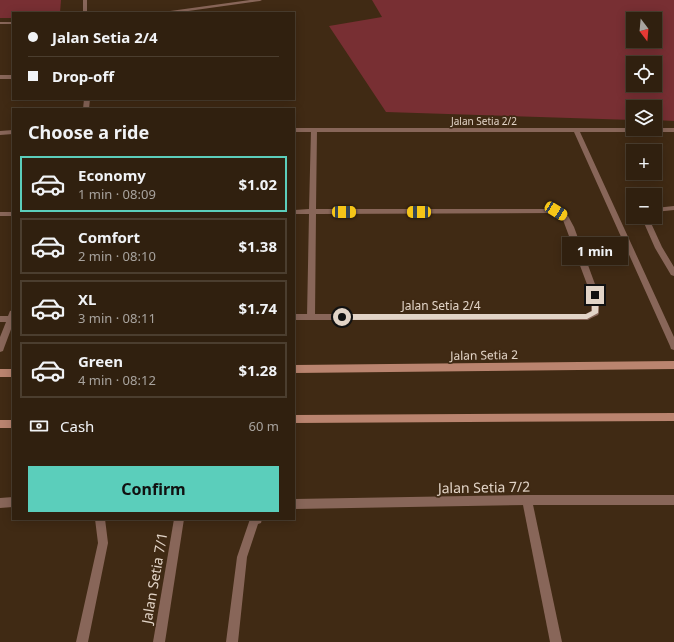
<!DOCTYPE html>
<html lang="en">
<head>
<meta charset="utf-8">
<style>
	:root { --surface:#30200f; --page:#382818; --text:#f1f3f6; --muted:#a8a39e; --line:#4b3e2f; --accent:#5bcebb }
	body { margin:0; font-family:"Noto Sans",sans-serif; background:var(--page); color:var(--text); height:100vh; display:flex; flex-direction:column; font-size:15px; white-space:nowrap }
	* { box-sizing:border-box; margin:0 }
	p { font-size:13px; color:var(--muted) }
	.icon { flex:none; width:22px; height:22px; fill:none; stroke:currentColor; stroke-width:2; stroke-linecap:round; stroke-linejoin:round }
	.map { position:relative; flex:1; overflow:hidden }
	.side { position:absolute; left:12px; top:108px; width:283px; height:412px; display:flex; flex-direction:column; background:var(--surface); border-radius:0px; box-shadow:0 2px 10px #0003,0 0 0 1px var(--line) }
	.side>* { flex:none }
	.top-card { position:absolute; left:12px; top:12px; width:283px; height:88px; border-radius:0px; box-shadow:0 2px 10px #0003,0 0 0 1px var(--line); display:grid; align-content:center; height:88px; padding:0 16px; background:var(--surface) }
	.needle { width:26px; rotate:164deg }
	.controls { position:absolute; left:626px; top:12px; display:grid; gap:8px }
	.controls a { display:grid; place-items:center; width:36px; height:36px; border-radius:0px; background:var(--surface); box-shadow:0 2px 10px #0003,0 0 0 1px var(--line); font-size:20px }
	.end { position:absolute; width:18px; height:18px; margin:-9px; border:5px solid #e2d4c7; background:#111; box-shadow:0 0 0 2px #111 }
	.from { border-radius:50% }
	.bubble { position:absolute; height:28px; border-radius:0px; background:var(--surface); box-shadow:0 2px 10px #0003,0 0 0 1px var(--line); font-size:13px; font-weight:700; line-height:28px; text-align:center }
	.car { position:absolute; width:12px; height:24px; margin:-12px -6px; border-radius:5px; box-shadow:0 0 3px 1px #0007; background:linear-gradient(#f5c518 24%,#345 0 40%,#f5c518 0 76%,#345 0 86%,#f5c518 0) }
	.top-card b { display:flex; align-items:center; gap:14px; height:38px; font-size:15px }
	.top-card b+b { border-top:1px solid var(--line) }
	.top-card i { width:10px; height:10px; background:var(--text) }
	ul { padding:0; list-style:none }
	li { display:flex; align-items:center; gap:12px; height:56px; margin:0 8px 6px; padding:0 8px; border:2px solid var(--line); border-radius:0px }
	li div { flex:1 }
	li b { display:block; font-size:15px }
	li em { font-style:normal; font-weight:700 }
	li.selected { border-color:var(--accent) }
	li>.icon { width:36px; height:36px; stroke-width:1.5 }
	h2 { padding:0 16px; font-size:18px; line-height:48px }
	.pay { display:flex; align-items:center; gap:10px; height:44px; padding:0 16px; font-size:15px }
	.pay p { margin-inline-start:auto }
	.primary-button { display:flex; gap:8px; margin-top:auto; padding:8px 16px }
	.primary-button a { flex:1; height:46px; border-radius:0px; background:var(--accent); color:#111; font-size:16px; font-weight:700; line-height:46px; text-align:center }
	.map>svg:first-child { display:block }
	.green { fill:#782f33; fill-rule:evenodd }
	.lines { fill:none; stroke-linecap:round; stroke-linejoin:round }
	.lane { fill:#886659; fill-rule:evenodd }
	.street { fill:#886659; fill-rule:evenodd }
	.secondary { fill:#ba846f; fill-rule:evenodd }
	.route { fill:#e2d4c7 }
	.labels { text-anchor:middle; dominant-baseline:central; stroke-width:3.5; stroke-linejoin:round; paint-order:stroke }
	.far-street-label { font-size:10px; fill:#e2d4c7; stroke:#402a14 }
	.street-label { font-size:12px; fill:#e2d4c7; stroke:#402a14 }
	.near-street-label { font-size:14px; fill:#e2d4c7; stroke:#402a14 }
</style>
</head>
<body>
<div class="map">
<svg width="674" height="642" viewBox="0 0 674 642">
	<rect width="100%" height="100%" fill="#402a14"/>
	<g class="green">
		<polygon points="0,0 61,0 60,13 13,13 13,18 0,18"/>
		<path d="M372,0H674V121L655,120V107H633V120L386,112L329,26L382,17ZM633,19H655V41H633ZM633,63H655V85H633Z"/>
	</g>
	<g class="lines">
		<g class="lane">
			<rect x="0" y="75" width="13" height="4"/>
			<polygon points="314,128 317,130 316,209 558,209 568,216 574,227 599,295 599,313 598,315 587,320 584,319 583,317 584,315 591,311 591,295 563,220 555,213 316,214 315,317 314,319 308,319 307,317 309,214 294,214 294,210 309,209 311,130"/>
			<polygon points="674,206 674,210 655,212 655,208"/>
			<rect x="0" y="212" width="13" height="4"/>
			<polygon points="647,217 654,217 651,223 662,247 674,267 674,276 671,275 655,248 644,223"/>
			<polygon points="527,495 531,496 532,500 562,642 550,642 522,500 523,496"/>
		</g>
		<g class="street">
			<rect x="83" y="0" width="4" height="13"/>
			<polygon points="250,0 262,0 260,1 174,13 161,13 163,12"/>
			<rect x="0" y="22" width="13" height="2"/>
			<polygon points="84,99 90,99 89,109 83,109"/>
			<polygon points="294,128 674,128 674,132 580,132 674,337 674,350 671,349 670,346 574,132 294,132"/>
			<polygon points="13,130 13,134 0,135 0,131"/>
			<polygon points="13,310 13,324 4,348 3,351 0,352 0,337 6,322 0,322 0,316 8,316 10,311"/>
			<polygon points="294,314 587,314 590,315 591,317 590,319 587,320 294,320"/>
			<polygon points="527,495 674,495 674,505 527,505 294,509 294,499"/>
			<polygon points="13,497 13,507 0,508 0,498"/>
			<polygon points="95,519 105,519 108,543 88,642 76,642 98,543"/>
			<polygon points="174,519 184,519 165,642 153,642"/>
			<polygon points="250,519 262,519 261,523 258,524 247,557 238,642 226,642 237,557"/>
		</g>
		<g class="secondary">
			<polygon points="674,361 674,369 294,373 294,365"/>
			<rect x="0" y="369" width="13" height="8"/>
			<polygon points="674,413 674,421 294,423 294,415"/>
			<rect x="0" y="420" width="13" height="8"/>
		</g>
	</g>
	<polygon class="route" points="595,292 599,295 598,313 587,319 342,320 339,317 342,314 586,314 592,311 592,295"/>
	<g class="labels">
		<g class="far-street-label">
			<text x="484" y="121">Jalan Setia 2/2</text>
		</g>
		<g class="street-label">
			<text x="441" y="305">Jalan Setia 2/4</text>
			<text transform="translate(484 355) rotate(-1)">Jalan Setia 2</text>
		</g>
		<g class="near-street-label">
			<text transform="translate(484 487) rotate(-1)">Jalan Setia 7/2</text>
			<text transform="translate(154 578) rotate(-80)">Jalan Setia 7/1</text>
		</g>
	</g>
</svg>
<div class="controls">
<a><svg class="needle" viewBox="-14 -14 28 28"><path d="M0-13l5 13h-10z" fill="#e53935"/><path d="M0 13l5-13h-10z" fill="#a8a39e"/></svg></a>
<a><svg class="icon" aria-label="locate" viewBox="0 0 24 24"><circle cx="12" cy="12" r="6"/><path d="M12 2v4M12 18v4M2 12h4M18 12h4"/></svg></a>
<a><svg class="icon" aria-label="layers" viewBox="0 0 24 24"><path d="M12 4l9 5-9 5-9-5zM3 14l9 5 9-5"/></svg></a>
<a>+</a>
<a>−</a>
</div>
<i class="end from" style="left:342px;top:317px"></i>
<i class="end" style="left:595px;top:295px"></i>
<div class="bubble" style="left:562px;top:237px;width:66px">1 min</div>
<i class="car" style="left:556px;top:211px;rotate:122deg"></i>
<i class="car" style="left:344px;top:212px;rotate:90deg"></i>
<i class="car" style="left:419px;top:212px;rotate:270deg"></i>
<div class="top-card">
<b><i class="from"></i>Jalan Setia 2/4</b>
<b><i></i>Drop-off</b>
</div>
<section class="side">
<h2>Choose a ride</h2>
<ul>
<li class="selected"><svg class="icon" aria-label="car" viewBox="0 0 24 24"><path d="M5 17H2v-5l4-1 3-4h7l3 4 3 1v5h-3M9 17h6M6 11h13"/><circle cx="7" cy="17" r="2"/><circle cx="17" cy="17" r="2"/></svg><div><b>Economy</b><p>1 min · 08:09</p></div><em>$1.02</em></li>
<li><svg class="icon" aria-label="car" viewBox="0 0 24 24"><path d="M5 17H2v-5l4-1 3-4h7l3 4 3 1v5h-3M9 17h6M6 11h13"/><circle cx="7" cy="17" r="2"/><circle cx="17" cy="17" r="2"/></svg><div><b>Comfort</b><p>2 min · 08:10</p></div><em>$1.38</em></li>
<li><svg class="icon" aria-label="car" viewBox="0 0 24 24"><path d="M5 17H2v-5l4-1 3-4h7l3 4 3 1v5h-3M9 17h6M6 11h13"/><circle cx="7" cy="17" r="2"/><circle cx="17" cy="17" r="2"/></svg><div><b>XL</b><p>3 min · 08:11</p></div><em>$1.74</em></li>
<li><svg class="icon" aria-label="car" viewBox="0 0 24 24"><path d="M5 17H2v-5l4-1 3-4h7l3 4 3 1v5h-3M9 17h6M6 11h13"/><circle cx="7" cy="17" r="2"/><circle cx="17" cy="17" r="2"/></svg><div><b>Green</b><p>4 min · 08:12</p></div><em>$1.28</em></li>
</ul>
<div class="pay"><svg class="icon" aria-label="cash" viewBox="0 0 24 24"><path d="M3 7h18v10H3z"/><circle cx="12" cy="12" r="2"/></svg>Cash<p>60 m</p></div>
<div class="primary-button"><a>Confirm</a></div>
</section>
</div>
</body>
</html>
